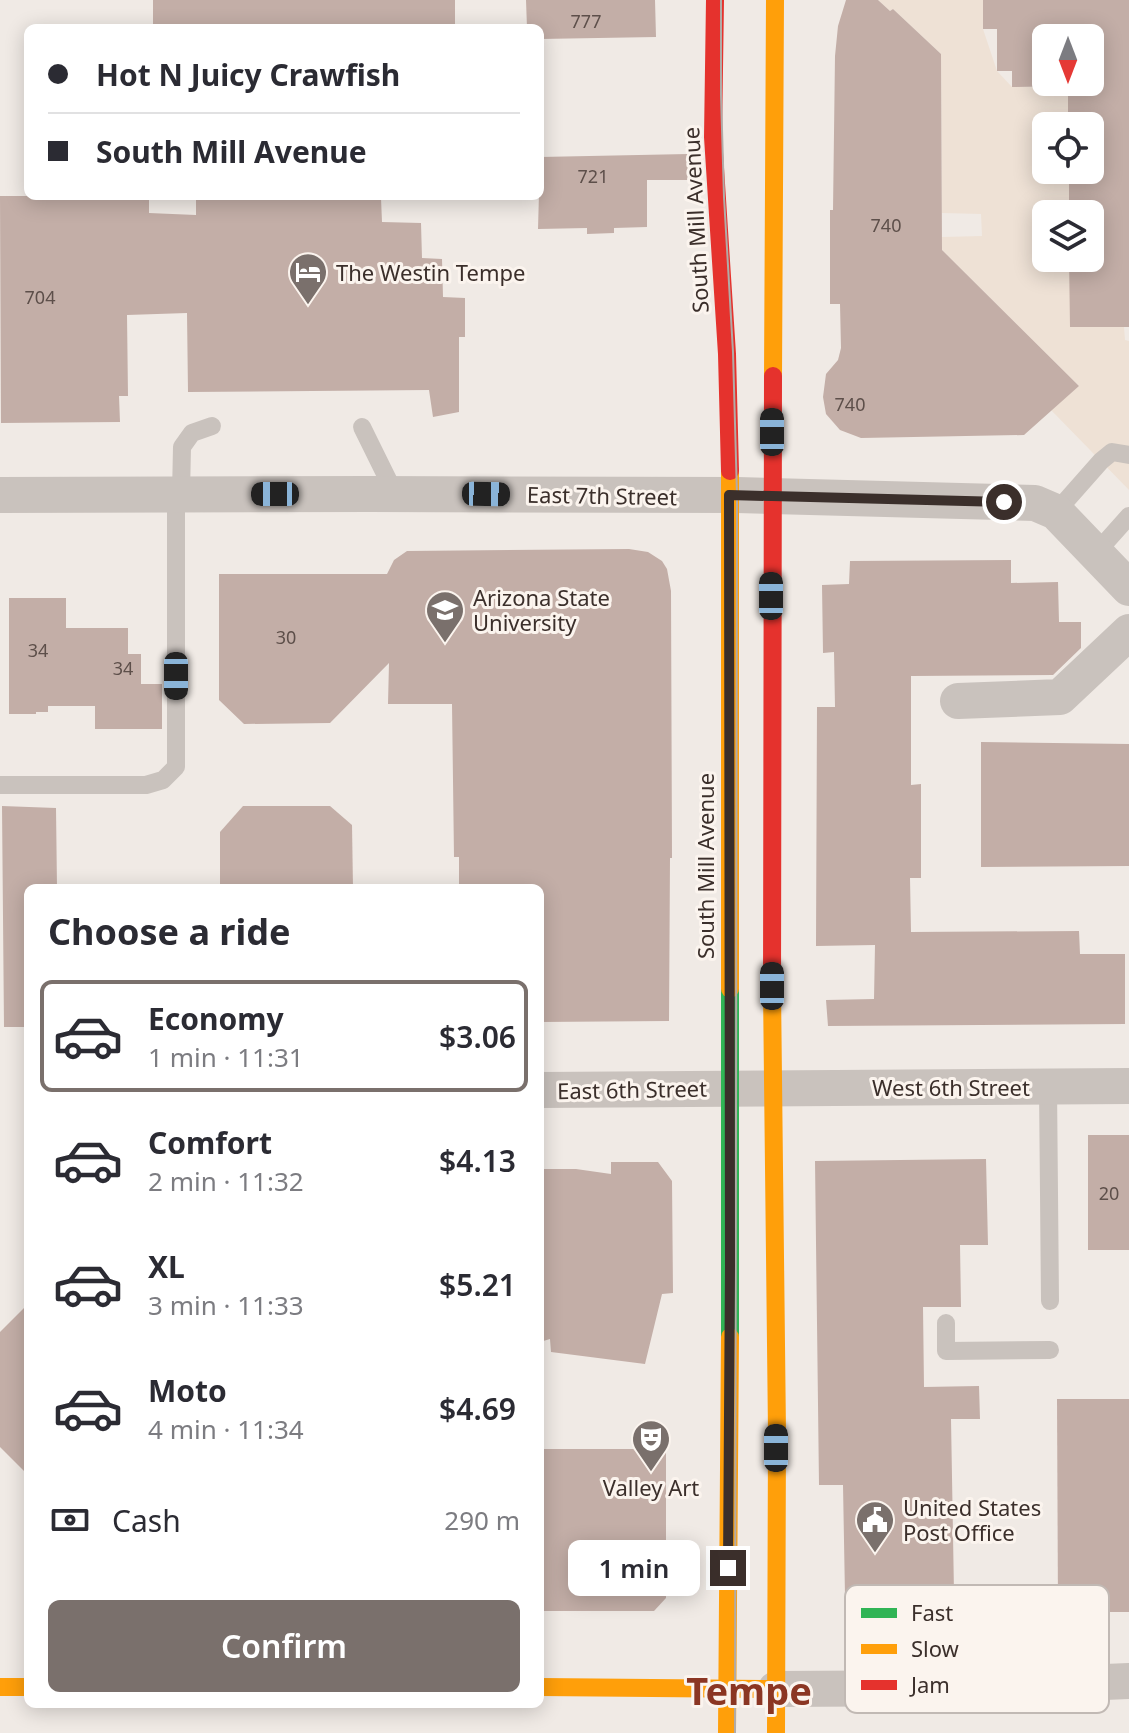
<!DOCTYPE html>
<html lang="en">
<head>
<meta charset="utf-8">
<style>
	:root { --surface:#fff; --page:#f2f2f3; --text:#2b2b33; --muted:#7c7c81; --line:#e1e1e2; --accent:#7a706c }
	body { margin:0; font-family:"Noto Sans",sans-serif; background:var(--page); color:var(--text); height:100vh; display:flex; flex-direction:column; font-size:30px; white-space:nowrap }
	* { box-sizing:border-box; margin:0 }
	p { font-size:26px; color:var(--muted) }
	.icon { flex:none; width:44px; height:44px; fill:none; stroke:currentColor; stroke-width:2; stroke-linecap:round; stroke-linejoin:round }
	.map { position:relative; flex:1; overflow:hidden }
	.sheet { position:absolute; left:24px; top:884px; width:520px; height:824px; display:flex; flex-direction:column; background:var(--surface); border-radius:12px; box-shadow:0 4px 20px #0003 }
	.sheet>* { flex:none }
	.guide { position:absolute; left:24px; top:24px; width:520px; height:176px; border-radius:12px; box-shadow:0 4px 20px #0003; display:grid; align-content:center; height:176px; padding:0 24px; background:var(--surface) }
	.needle { width:52px; rotate:180deg }
	.fabs { position:absolute; left:1032px; top:24px; display:grid; gap:16px }
	.fabs a { display:grid; place-items:center; width:72px; height:72px; border-radius:12px; background:var(--surface); box-shadow:0 4px 20px #0003; font-size:40px }
	.end { position:absolute; width:36px; height:36px; margin:-18px; border:10px solid #3b2f2b; background:#fff; box-shadow:0 0 0 4px #fff }
	.from { border-radius:50% }
	.bubble { position:absolute; height:56px; border-radius:12px; background:var(--surface); box-shadow:0 4px 20px #0003; font-size:26px; font-weight:600; line-height:56px; text-align:center }
	.car { position:absolute; width:24px; height:48px; margin:-24px -12px; border-radius:10px; box-shadow:0 0 6px 2px #0007; background:linear-gradient(#222 24%,#8ab4d8 0 40%,#222 0 76%,#8ab4d8 0 86%,#222 0) }
	.guide b { display:flex; align-items:center; gap:28px; height:76px; font-size:30px }
	.guide b+b { border-top:2px solid var(--line) }
	.guide i { width:20px; height:20px; background:var(--text) }
	ul { padding:0; list-style:none }
	li { display:flex; align-items:center; gap:24px; height:112px; margin:0 16px 12px; padding:0 8px; border:4px solid transparent; border-radius:12px }
	li div { flex:1 }
	li b { display:block; font-size:30px }
	li em { font-style:normal; font-weight:600 }
	li.on { border-color:var(--accent) }
	li>.icon { width:72px; height:72px; stroke-width:1.5 }
	h2 { padding:0 24px; font-size:36px; line-height:96px }
	.pay { display:flex; align-items:center; gap:20px; height:88px; padding:0 24px; font-size:30px }
	.pay p { margin-inline-start:auto }
	.primary-button { display:flex; gap:16px; margin-top:auto; padding:16px 24px }
	.primary-button a { flex:1; height:92px; border-radius:12px; background:var(--accent); color:#fff; font-size:32px; font-weight:600; line-height:92px; text-align:center }
	.map>svg:first-child { display:block }
	.plaza { fill:#eee1d5 }
	.building { fill:#c3aea7; fill-rule:evenodd }
	.lines { fill:none; stroke-linecap:round; stroke-linejoin:round }
	.lane { stroke:#c9c2bd; stroke-width:18 }
	.street { stroke:#c9c2bd; stroke-width:36 }
	.fast { stroke:#30b455; stroke-width:18 }
	.slow { stroke:#ff9f0a; stroke-width:18 }
	.jam { stroke:#e5322d; stroke-width:18 }
	.tram { stroke:#b1aba7; stroke-width:2 }
	.route { stroke:#3b2f2b; stroke-width:10 }
	.labels { text-anchor:middle; dominant-baseline:central; stroke-width:6; stroke-linejoin:round; paint-order:stroke }
	.number-label { font-size:18px; fill:#5d4f4a }
	.street-label { font-size:22px; fill:#3b2f2b; stroke:#fbf4ee }
	.poi-label { font-size:22px; fill:#3b2f2b; stroke:#fbf4ee; text-anchor:start }
	.town-label { font-size:38px; font-weight:bold; fill:#8b3623; stroke:#fbf4ee }
	.key { fill:#fbf4ee; stroke:#c1b9b4; stroke-width:2 }
	.key-label { font-size:22px; fill:#3b2f2b }
</style>
</head>
<body>
<div class="map">
<svg width="1129" height="1733" viewBox="0 0 1129 1733">
	<rect width="100%" height="100%" fill="#f0eae5"/>
	<polygon class="plaza" points="878,0 983,0 983,29 997,71 1012,87 1068,86 1068,126 1046,126 1046,170 1069,170 1069,214 1046,214 1046,258 1069,258 1124,327 1125,340 1129,341 1129,490 1051,410 1079,386 942,250 942,237 982,236 981,214 942,213 941,54 893,9 890,11"/>
	<g class="building">
		<polygon points="153,0 455,0 455,25 153,28"/>
		<polygon points="526,0 655,0 656,37 540,39 540,28 527,28"/>
		<polygon points="846,0 878,0 890,11 893,9 941,54 942,250 1079,386 1024,435 861,438 840,430 826,414 823,397 826,374 838,360 841,348 840,304 830,304 830,210 833,210 835,56 838,26"/>
		<path d="M983,0H1129V327H1070L1069,258H1090V214H1069V170H1090V126H1068V86L1012,87V71H997V29H983ZM1046,38H1090V82H1046Z"/>
		<polygon points="688,154 688,180 647,180 647,227 614,228 614,233 587,234 587,228 538,229 540,157"/>
		<polygon points="0,196 149,196 149,213 196,215 196,197 381,198 382,222 421,223 422,258 442,259 443,297 465,298 465,337 459,337 459,412 433,417 429,390 188,392 187,313 127,315 128,396 119,396 120,422 1,423"/>
		<polygon points="629,549 648,552 662,561 667,569 671,591 672,858 670,858 669,1021 540,1022 540,888 459,888 459,857 454,857 452,704 388,704 389,663 330,723 244,724 219,700 219,574 387,574 394,560 407,551"/>
		<polygon points="1011,560 1011,583 1058,582 1059,622 1081,622 1081,648 1053,675 911,676 911,785 921,784 921,878 910,878 911,932 1079,931 1080,954 1125,954 1125,1024 828,1026 826,1000 874,999 875,945 816,946 817,707 835,707 834,652 823,653 822,585 849,584 850,561"/>
		<polygon points="9,598 66,598 66,628 128,628 128,654 141,654 141,684 162,684 162,729 95,729 95,706 48,706 48,712 36,712 36,714 9,714"/>
		<polygon points="981,742 1129,744 1129,866 981,867"/>
		<polygon points="2,806 56,808 57,888 28,888 28,1027 4,1027"/>
		<polygon points="243,806 330,806 352,825 353,888 220,888 220,832"/>
		<rect x="1088" y="1135" width="41" height="115"/>
		<polygon points="986,1159 988,1245 960,1245 961,1307 923,1307 924,1387 979,1386 980,1419 951,1419 954,1593 845,1596 843,1485 819,1485 815,1161"/>
		<polygon points="611,1162 658,1162 672,1181 673,1293 662,1294 645,1364 551,1352 550,1339 540,1342 540,1169 576,1169 611,1174"/>
		<polygon points="28,1304 28,1475 0,1447 0,1332"/>
		<polygon points="1057,1399 1129,1399 1129,1612 1058,1612"/>
		<polygon points="540,1449 666,1449 666,1598 654,1611 540,1611"/>
	</g>
	<g class="lines">
		<g class="lane">
			<polyline points="362,427 395,494"/>
			<polyline points="181,494 182,447 192,433 212,426"/>
			<polyline points="1056,512 1101,461 1112,452 1129,455"/>
			<polyline points="1096,553 1129,516"/>
			<polyline points="0,785 146,785 163,780 176,767 176,494"/>
			<polyline points="1048,1086 1050,1301"/>
			<polyline points="946,1323 946,1351 1050,1350"/>
		</g>
		<g class="street">
			<polyline points="0,495 369,494 737,495 1035,503 1056,512 1129,588"/>
			<polyline points="958,701 1060,697 1129,632"/>
			<polyline points="540,1090 1129,1086"/>
			<polyline points="776,1689 961,1688 1129,1681"/>
		</g>
		<polyline class="fast" points="730,1337 730,989"/>
		<g class="slow">
			<polyline points="773,376 775,0"/>
			<polyline points="730,471 730,989"/>
			<polyline points="772,990 777,1433 776,1733"/>
			<polyline points="0,1687 28,1687"/>
			<polyline points="540,1687 776,1689"/>
			<polyline points="727,1733 730,1337"/>
		</g>
		<g class="jam">
			<polyline points="715,0 713,137 727,354 730,471"/>
			<polyline points="772,990 773,376"/>
		</g>
		<polyline class="tram" points="721,0 721,95 724,197 733,352 737,495 735,1733"/>
	</g>
	<g class="lines">
		<polyline class="route" points="728,1568 730,1265 729,495 1004,502"/>
	</g>
	<defs>
		<g id="hotel-pin" transform="scale(2)"><path d="M0 17L-7.5 6A9.5 9.5 0 1 1 7.5 6Z" fill="#7a706c" stroke="#fbf4ee"/><path d="M-6-4.5h1.5V1H6V5H4.5V3h-9V5H-6ZM-4 0a1.8 1.8 0 1 1 3.6 0ZM.5 0V-2.5h3Q6-2.5 6 0Z" fill="#fff"/></g>
		<g id="university-pin" transform="scale(2)"><path d="M0 17L-7.5 6A9.5 9.5 0 1 1 7.5 6Z" fill="#7a706c" stroke="#fbf4ee"/><path d="M0-5L7-2L0 1L-7-2ZM-4 1L0 2.5L4 1V4Q0 6-4 4Z" fill="#fff"/></g>
		<g id="theatre-pin" transform="scale(2)"><path d="M0 17L-7.5 6A9.5 9.5 0 1 1 7.5 6Z" fill="#7a706c" stroke="#fbf4ee"/><path d="M-5-5.5Q0-4 5-5.5V0Q5 5 0 6Q-5 5-5 0ZM-3.3-2.5H-1v1.5H-3.3ZM1-2.5H3.3v1.5H1ZM-2.8 1Q0 5.5 2.8 1Z" fill="#fff"/></g>
		<g id="civic-pin" transform="scale(2)"><path d="M0 17L-7.5 6A9.5 9.5 0 1 1 7.5 6Z" fill="#7a706c" stroke="#fbf4ee"/><path d="M-.6-6.5H3V-4.5H.6V-3L4-1V1h2V6H-6V1h2V-1L-.6-3ZM-1.2 2.5V6h2.4V2.5Z" fill="#fff"/></g>
	</defs>
	<g fill-rule="evenodd">
		<use href="#hotel-pin" x="308" y="272"/>
		<use href="#university-pin" x="445" y="610"/>
		<use href="#theatre-pin" x="651" y="1439"/>
		<use href="#civic-pin" x="875" y="1520"/>
	</g>
	<g class="labels">
		<g class="number-label">
			<text x="586" y="21">777</text>
			<text x="593" y="176">721</text>
			<text x="886" y="225">740</text>
			<text x="40" y="297">704</text>
			<text x="850" y="404">740</text>
			<text x="286" y="637">30</text>
			<text x="38" y="650">34</text>
			<text x="123" y="668">34</text>
			<text x="1109" y="1193">20</text>
		</g>
		<g class="street-label">
			<text transform="translate(695 220) rotate(-93)">South Mill Avenue</text>
			<text transform="translate(602 495) rotate(1)">East 7th Street</text>
			<text transform="translate(705 866) rotate(-90)">South Mill Avenue</text>
			<text x="951" y="1087">West 6th Street</text>
			<text transform="translate(632 1089) rotate(-1)">East 6th Street</text>
		</g>
		<g class="poi-label">
			<text x="336" y="272">The Westin Tempe</text>
			<text x="473" y="597">Arizona State<tspan x="473" dy="25">University</tspan></text>
			<text x="651" y="1487" text-anchor="middle">Valley Art</text>
			<text x="903" y="1507">United States<tspan x="903" dy="25">Post Office</tspan></text>
		</g>
		<g class="town-label">
			<text x="749" y="1690">Tempe</text>
		</g>
	</g>
	<rect x="845" y="1585" width="264" height="128" rx="12" class="key"/>
	<rect x="861" y="1608" width="36" height="10" fill="#30b455"/>
	<rect x="861" y="1644" width="36" height="10" fill="#ff9f0a"/>
	<rect x="861" y="1680" width="36" height="10" fill="#e5322d"/>
	<g class="key-label">
		<text x="911" y="1621">Fast</text>
		<text x="911" y="1657">Slow</text>
		<text x="911" y="1693">Jam</text>
	</g>
</svg>
<div class="fabs">
<a><svg class="needle" viewBox="-14 -14 28 28"><path d="M0-13l5 13h-10z" fill="#e53935"/><path d="M0 13l5-13h-10z" fill="#7c7c81"/></svg></a>
<a><svg class="icon" aria-label="locate" viewBox="0 0 24 24"><circle cx="12" cy="12" r="6"/><path d="M12 2v4M12 18v4M2 12h4M18 12h4"/></svg></a>
<a><svg class="icon" aria-label="layers" viewBox="0 0 24 24"><path d="M12 4l9 5-9 5-9-5zM3 14l9 5 9-5"/></svg></a>
</div>
<i class="end from" style="left:1004px;top:502px"></i>
<i class="end" style="left:728px;top:1568px"></i>
<div class="bubble" style="left:568px;top:1540px;width:132px">1 min</div>
<i class="car" style="left:772px;top:432px;rotate:0deg"></i>
<i class="car" style="left:275px;top:494px;rotate:270deg"></i>
<i class="car" style="left:486px;top:494px;rotate:91deg"></i>
<i class="car" style="left:771px;top:596px;rotate:0deg"></i>
<i class="car" style="left:176px;top:676px;rotate:180deg"></i>
<i class="car" style="left:772px;top:986px;rotate:0deg"></i>
<i class="car" style="left:776px;top:1448px;rotate:0deg"></i>
<div class="guide">
<b><i class="from"></i>Hot N Juicy Crawfish</b>
<b><i></i>South Mill Avenue</b>
</div>
<section class="sheet">
<h2>Choose a ride</h2>
<ul>
<li class="on"><svg class="icon" aria-label="car" viewBox="0 0 24 24"><path d="M5 17H2v-5l4-1 3-4h7l3 4 3 1v5h-3M9 17h6M6 11h13"/><circle cx="7" cy="17" r="2"/><circle cx="17" cy="17" r="2"/></svg><div><b>Economy</b><p>1 min · 11:31</p></div><em>$3.06</em></li>
<li><svg class="icon" aria-label="car" viewBox="0 0 24 24"><path d="M5 17H2v-5l4-1 3-4h7l3 4 3 1v5h-3M9 17h6M6 11h13"/><circle cx="7" cy="17" r="2"/><circle cx="17" cy="17" r="2"/></svg><div><b>Comfort</b><p>2 min · 11:32</p></div><em>$4.13</em></li>
<li><svg class="icon" aria-label="car" viewBox="0 0 24 24"><path d="M5 17H2v-5l4-1 3-4h7l3 4 3 1v5h-3M9 17h6M6 11h13"/><circle cx="7" cy="17" r="2"/><circle cx="17" cy="17" r="2"/></svg><div><b>XL</b><p>3 min · 11:33</p></div><em>$5.21</em></li>
<li><svg class="icon" aria-label="car" viewBox="0 0 24 24"><path d="M5 17H2v-5l4-1 3-4h7l3 4 3 1v5h-3M9 17h6M6 11h13"/><circle cx="7" cy="17" r="2"/><circle cx="17" cy="17" r="2"/></svg><div><b>Moto</b><p>4 min · 11:34</p></div><em>$4.69</em></li>
</ul>
<div class="pay"><svg class="icon" aria-label="cash" viewBox="0 0 24 24"><path d="M3 7h18v10H3z"/><circle cx="12" cy="12" r="2"/></svg>Cash<p>290 m</p></div>
<div class="primary-button"><a>Confirm</a></div>
</section>
</div>
</body>
</html>
